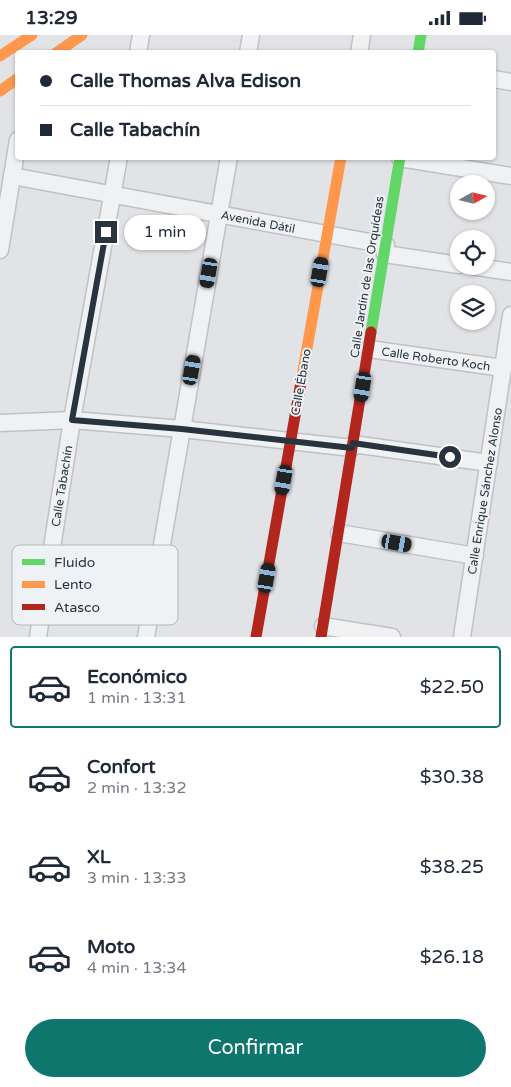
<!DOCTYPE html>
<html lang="es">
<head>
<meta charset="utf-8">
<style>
	:root { --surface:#fff; --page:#f6f6f7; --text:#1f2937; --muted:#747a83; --line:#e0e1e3; --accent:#0f766e }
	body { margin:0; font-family:"Varela Round",sans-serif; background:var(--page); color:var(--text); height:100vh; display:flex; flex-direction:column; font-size:19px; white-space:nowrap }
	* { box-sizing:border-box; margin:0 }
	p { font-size:16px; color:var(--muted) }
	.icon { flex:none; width:28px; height:28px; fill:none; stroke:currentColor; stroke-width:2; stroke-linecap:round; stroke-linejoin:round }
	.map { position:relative; height:602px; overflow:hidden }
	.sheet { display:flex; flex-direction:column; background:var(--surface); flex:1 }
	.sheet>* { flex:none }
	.guide { position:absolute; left:15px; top:15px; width:481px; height:110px; border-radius:5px; box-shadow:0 1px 4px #0004; display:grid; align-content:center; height:110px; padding:0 25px; background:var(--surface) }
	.needle { width:32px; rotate:82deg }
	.controls { position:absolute; left:450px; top:140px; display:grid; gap:10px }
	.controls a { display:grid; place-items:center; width:45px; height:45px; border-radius:50%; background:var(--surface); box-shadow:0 1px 4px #0004; font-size:25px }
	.end { position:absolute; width:22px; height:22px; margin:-11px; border:6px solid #28333e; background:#fff; box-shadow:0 0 0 2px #fff }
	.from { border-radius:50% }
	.bubble { position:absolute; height:35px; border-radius:18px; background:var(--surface); box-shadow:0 1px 4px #0004; font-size:16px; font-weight:600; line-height:35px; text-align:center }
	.car { position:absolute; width:15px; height:30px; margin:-15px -8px; border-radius:6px; box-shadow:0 0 4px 1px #0007; background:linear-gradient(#222 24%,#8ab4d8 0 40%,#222 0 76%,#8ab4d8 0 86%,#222 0) }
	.guide b { display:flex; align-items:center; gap:18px; height:48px; font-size:19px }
	.guide b+b { border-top:1px solid var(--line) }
	.guide i { width:12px; height:12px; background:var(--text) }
	ul { padding:9px 0 0; list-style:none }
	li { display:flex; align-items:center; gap:15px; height:82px; margin:0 10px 8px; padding:0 15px; border:2px solid transparent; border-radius:5px }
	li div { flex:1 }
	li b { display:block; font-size:19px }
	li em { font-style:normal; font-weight:600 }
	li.selected { border-color:var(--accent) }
	li>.icon { width:45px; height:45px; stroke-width:1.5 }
	.action { display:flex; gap:10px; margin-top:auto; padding:10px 25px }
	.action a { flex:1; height:58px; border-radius:30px; background:var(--accent); color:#fff; font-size:20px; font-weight:600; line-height:58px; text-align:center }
	.status { display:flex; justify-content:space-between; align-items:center; height:35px; padding:0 25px; background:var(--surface); direction:ltr }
	.status svg { height:14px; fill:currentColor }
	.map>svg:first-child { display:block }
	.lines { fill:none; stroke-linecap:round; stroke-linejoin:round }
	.street-casing { stroke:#bfc1c4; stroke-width:19 }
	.street { stroke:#f0f1f2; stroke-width:16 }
	.fast { stroke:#63d668; stroke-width:11 }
	.slow { stroke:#ff974d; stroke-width:11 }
	.jam { stroke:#b3261e; stroke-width:11 }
	.route { stroke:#28333e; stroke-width:6 }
	.labels { text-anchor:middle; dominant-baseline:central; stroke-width:4; stroke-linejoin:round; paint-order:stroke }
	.street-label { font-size:12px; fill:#28333e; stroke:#eef2f5 }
	.key { fill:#eef2f5; stroke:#b3b9be; stroke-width:1 }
	.key-label { font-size:14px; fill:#28333e }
</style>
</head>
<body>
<div class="status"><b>13:29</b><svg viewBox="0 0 49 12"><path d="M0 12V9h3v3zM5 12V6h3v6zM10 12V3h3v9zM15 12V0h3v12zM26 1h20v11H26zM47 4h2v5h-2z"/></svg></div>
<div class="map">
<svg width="511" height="602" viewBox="0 0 511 602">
	<rect width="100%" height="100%" fill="#e1e3e6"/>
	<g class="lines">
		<g class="street-casing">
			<g id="street">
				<polyline points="138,18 141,0"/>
				<polyline points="248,18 251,0"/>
				<polyline points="359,18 362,0"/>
				<polyline points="494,44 511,47"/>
				<polyline points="400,123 511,141"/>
				<polyline points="12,141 386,210"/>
				<polyline points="0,215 18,105"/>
				<polyline points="385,219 459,230"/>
				<polyline points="471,231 511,237"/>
				<polyline points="369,314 503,333"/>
				<polyline points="0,388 72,385 182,394 352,413"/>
				<polyline points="353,409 489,428"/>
				<polyline points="339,498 475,521"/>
				<polyline points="323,591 392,602"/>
				<polyline points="38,602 72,385 119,122"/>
				<polyline points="146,602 229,122"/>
				<polyline points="462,602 511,280"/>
			</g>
		</g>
		<use href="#street" class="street"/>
		<g class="fast">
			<polyline points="418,18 421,0"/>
			<polyline points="371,297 400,122"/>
		</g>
		<g class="slow">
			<polyline points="56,18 82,0"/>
			<polyline points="0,21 32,0"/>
			<polyline points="0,56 18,43"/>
			<polyline points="301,347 341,122"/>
		</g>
		<g class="jam">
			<polyline points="256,602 301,347"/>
			<polyline points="321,602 371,297"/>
		</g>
	</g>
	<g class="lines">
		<polyline class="route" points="106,197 72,385 182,394 352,413 353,408 450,422"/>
	</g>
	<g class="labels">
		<g class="street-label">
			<text transform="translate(258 187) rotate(11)">Avenida Dátil</text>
			<text transform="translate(367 242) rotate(-81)">Calle Jardín de las Orquídeas</text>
			<text transform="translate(436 324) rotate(8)">Calle Roberto Koch</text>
			<text transform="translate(301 347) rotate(-80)">Calle Ébano</text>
			<text transform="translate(62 451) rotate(-81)">Calle Tabachín</text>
			<text transform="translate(485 456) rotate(-81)">Calle Enrique Sánchez Alonso</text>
		</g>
	</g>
	<rect x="12" y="510" width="166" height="80" rx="8" class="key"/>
	<rect x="22" y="524" width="23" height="6" fill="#63d668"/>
	<rect x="22" y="546" width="23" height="7" fill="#ff974d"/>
	<rect x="22" y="569" width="23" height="6" fill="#b3261e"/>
	<g class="key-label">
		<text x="54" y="532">Fluido</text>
		<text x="54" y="554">Lento</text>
		<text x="54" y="577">Atasco</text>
	</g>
</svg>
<div class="controls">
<a><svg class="needle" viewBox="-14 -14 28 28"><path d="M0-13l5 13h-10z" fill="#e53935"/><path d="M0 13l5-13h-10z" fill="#747a83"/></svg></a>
<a><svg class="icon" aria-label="locate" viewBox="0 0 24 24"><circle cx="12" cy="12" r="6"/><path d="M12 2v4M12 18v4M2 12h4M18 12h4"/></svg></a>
<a><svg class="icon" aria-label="layers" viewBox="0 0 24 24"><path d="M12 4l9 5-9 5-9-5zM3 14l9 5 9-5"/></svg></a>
</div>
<i class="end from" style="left:450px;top:422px"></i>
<i class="end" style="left:106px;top:197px"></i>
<div class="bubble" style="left:124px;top:180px;width:82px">1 min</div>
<i class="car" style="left:320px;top:237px;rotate:10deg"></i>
<i class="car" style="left:209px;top:238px;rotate:190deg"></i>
<i class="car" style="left:192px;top:335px;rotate:10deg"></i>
<i class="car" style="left:363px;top:352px;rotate:189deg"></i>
<i class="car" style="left:284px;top:445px;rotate:190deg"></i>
<i class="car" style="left:397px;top:508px;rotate:100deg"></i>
<i class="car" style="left:267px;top:543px;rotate:10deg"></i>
<div class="guide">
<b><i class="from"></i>Calle Thomas Alva Edison</b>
<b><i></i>Calle Tabachín</b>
</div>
</div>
<section class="sheet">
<ul>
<li class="selected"><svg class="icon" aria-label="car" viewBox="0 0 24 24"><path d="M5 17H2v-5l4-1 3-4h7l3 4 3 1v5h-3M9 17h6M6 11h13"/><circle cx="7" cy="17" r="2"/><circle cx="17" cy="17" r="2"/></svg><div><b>Económico</b><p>1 min · 13:31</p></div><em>$22.50</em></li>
<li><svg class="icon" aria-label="car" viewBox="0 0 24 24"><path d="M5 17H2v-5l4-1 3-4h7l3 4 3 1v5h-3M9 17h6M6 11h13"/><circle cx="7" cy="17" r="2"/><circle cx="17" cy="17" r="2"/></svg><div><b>Confort</b><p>2 min · 13:32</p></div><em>$30.38</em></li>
<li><svg class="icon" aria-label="car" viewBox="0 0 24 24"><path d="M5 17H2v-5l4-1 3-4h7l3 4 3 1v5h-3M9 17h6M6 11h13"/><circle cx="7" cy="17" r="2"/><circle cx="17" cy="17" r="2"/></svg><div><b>XL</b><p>3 min · 13:33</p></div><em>$38.25</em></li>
<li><svg class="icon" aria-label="car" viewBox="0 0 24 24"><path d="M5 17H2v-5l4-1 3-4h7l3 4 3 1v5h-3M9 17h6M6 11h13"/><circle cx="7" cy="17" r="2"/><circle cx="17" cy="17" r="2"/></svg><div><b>Moto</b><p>4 min · 13:34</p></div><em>$26.18</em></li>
</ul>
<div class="action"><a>Confirmar</a></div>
</section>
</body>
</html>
